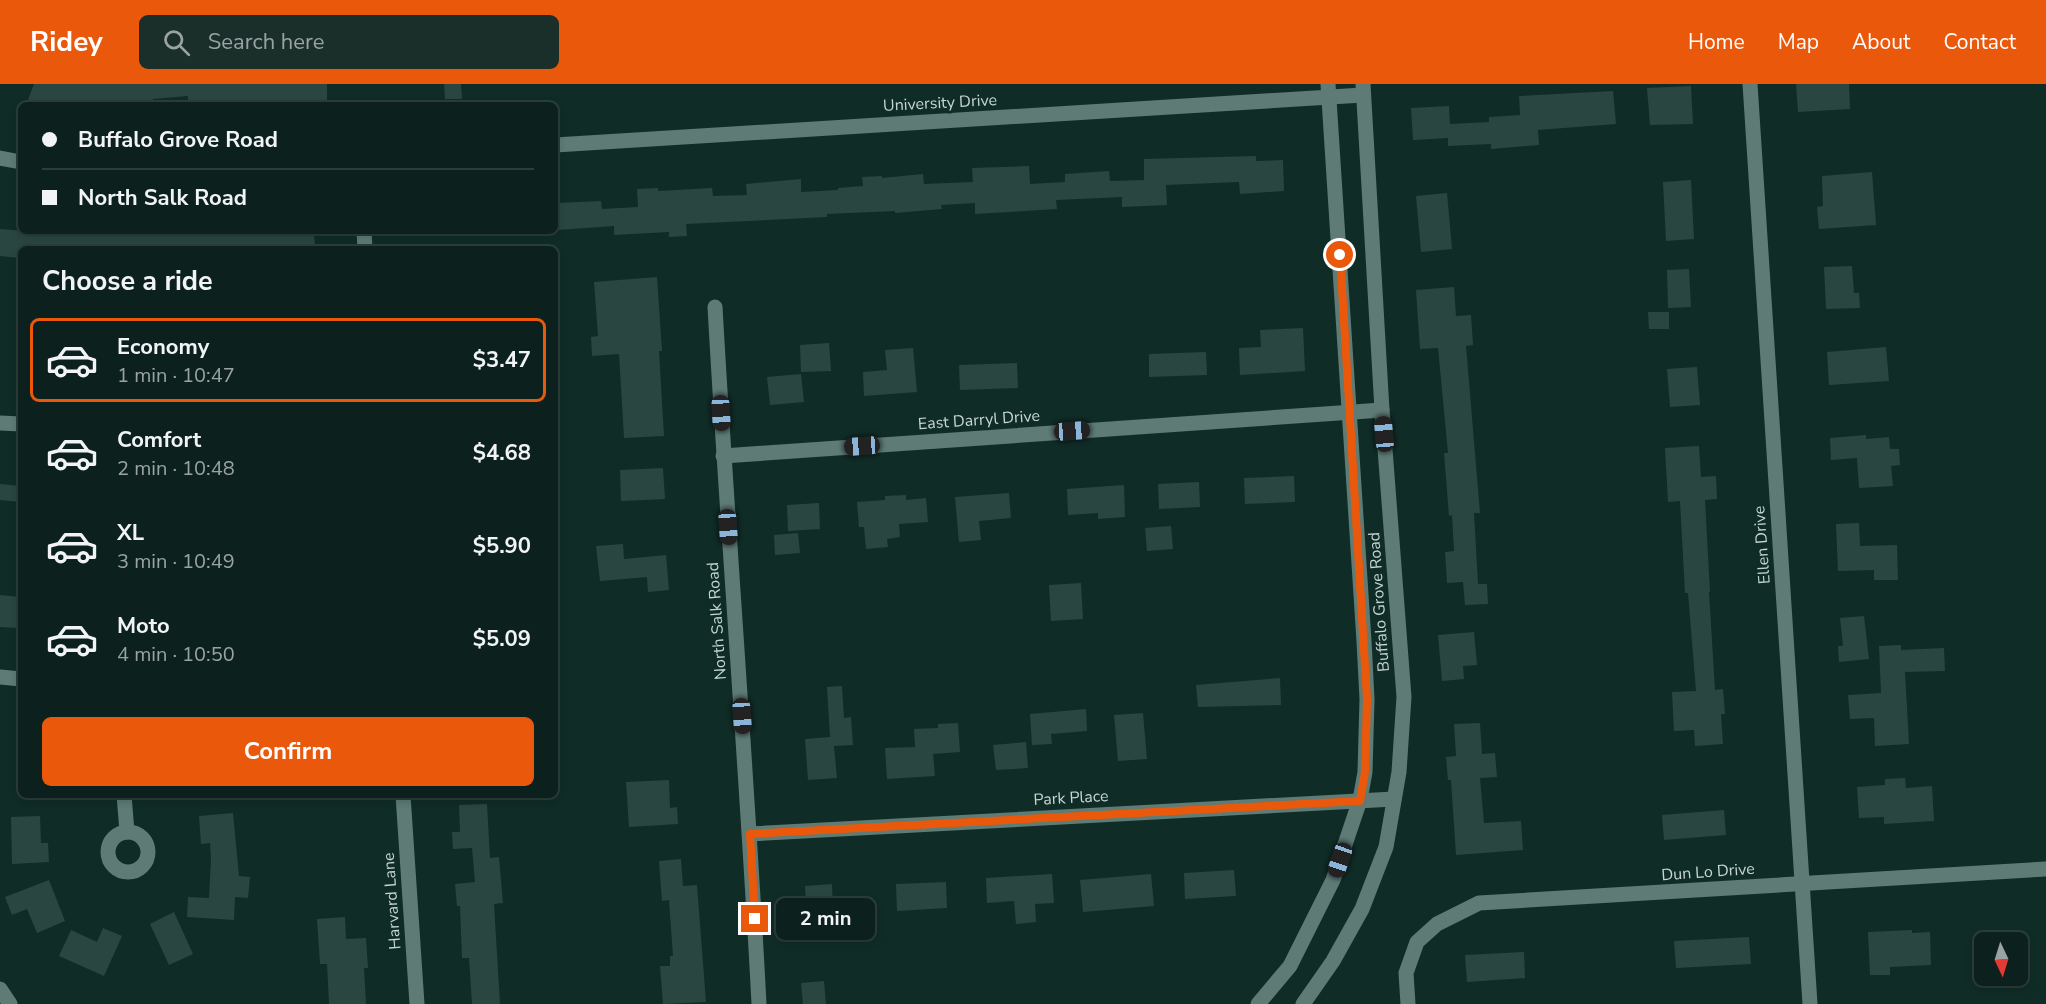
<!DOCTYPE html>
<html lang="en">
<head>
<meta charset="utf-8">
<style>
	:root { --surface:#0c211d; --page:#1a2e2a; --text:#f1f3f6; --muted:#9aa3a4; --line:#2c3e3b; --accent:#ea580c }
	body { margin:0; font-family:"Nunito Sans",sans-serif; background:var(--page); color:var(--text); height:100vh; display:flex; flex-direction:column; font-size:22px; white-space:nowrap }
	* { box-sizing:border-box; margin:0 }
	p { font-size:20px; color:var(--muted) }
	.icon { flex:none; width:33px; height:33px; fill:none; stroke:currentColor; stroke-width:2; stroke-linecap:round; stroke-linejoin:round }
	.map { position:relative; flex:1; overflow:hidden }
	.sheet { position:absolute; left:18px; top:162px; width:540px; height:552px; display:flex; flex-direction:column; background:var(--surface); border-radius:9px; box-shadow:0 3px 9px #0003,0 0 0 2px var(--line) }
	.sheet>* { flex:none }
	.banner { position:absolute; left:18px; top:18px; width:540px; height:132px; border-radius:9px; box-shadow:0 3px 9px #0003,0 0 0 2px var(--line); display:grid; align-content:center; height:132px; padding:0 24px; background:var(--surface) }
	.needle { width:39px; rotate:176deg }
	.controls { position:absolute; left:1974px; top:848px; display:grid; gap:12px }
	.controls a { display:grid; place-items:center; width:54px; height:54px; border-radius:9px; background:var(--surface); box-shadow:0 3px 9px #0003,0 0 0 2px var(--line); font-size:30px }
	.end { position:absolute; width:27px; height:27px; margin:-14px; border:8px solid #ea580c; background:#fff; box-shadow:0 0 0 3px #fff }
	.from { border-radius:50% }
	.bubble { position:absolute; height:42px; border-radius:9px; background:var(--surface); box-shadow:0 3px 9px #0003,0 0 0 2px var(--line); font-size:20px; font-weight:700; line-height:42px; text-align:center }
	.car { position:absolute; width:18px; height:36px; margin:-18px -9px; border-radius:8px; box-shadow:0 0 4px 2px #0007; background:linear-gradient(#222 24%,#8ab4d8 0 40%,#222 0 76%,#8ab4d8 0 86%,#222 0) }
	.banner b { display:flex; align-items:center; gap:21px; height:57px; font-size:22px }
	.banner b+b { border-top:2px solid var(--line) }
	.banner i { width:15px; height:15px; background:var(--text) }
	ul { padding:0; list-style:none }
	li { display:flex; align-items:center; gap:18px; height:84px; margin:0 12px 9px; padding:0 12px; border:3px solid transparent; border-radius:9px }
	li div { flex:1 }
	li b { display:block; font-size:22px }
	li em { font-style:normal; font-weight:700 }
	li.selected { border-color:var(--accent) }
	li>.icon { width:54px; height:54px; stroke-width:1.5 }
	h2 { padding:0 24px; font-size:27px; line-height:72px }
	.primary-button { display:flex; gap:12px; margin-top:auto; padding:12px 24px }
	.primary-button a { flex:1; height:69px; border-radius:9px; background:var(--accent); color:#fff; font-size:24px; font-weight:700; line-height:69px; text-align:center }
	header { display:flex; align-items:center; gap:36px; box-sizing:border-box; height:84px; padding:0 30px; background:var(--accent); color:#fff }
	header strong { font-size:28px }
	nav { display:flex; gap:33px; margin-inline-start:auto; font-size:21px }
	.search { width:420px; height:54px; background:var(--page); display:flex; align-items:center; gap:15px; box-sizing:border-box; padding:0 21px; border-radius:9px; color:var(--muted); font-size:22px }
	.map>svg:first-child { display:block }
	.building { fill:#2a4640 }
	.lines { fill:none; stroke-linecap:round; stroke-linejoin:round }
	.street { stroke:#5e7b75; stroke-width:15 }
	.secondary { stroke:#5e7b75; stroke-width:15 }
	.route { stroke:#ea580c; stroke-width:8 }
	.labels { text-anchor:middle; dominant-baseline:central; stroke-width:6; stroke-linejoin:round; paint-order:stroke }
	.street-label { font-size:16px; fill:#c6d6d2; stroke:#102c27 }
</style>
</head>
<body>
<header>
<strong>Ridey</strong>
<div class="search"><svg class="icon" aria-label="search" viewBox="0 0 24 24"><circle cx="10" cy="10" r="6"/><path d="M15 15l6 6"/></svg>Search here</div>
<nav><a>Home</a><a>Map</a><a>About</a><a>Contact</a></nav>
</header>
<div class="map">
<svg width="2046" height="920" viewBox="0 0 2046 920">
	<rect width="100%" height="100%" fill="#102c27"/>
	<g class="building">
		<polygon points="34,0 327,0 327,21 245,21 244,19 188,21 188,12 153,15 153,21 26,21"/>
		<polygon points="444,0 461,0 462,15 445,15"/>
		<polygon points="1796,0 1849,0 1850,25 1798,28"/>
		<polygon points="1691,2 1693,40 1650,41 1647,4"/>
		<polygon points="1613,7 1616,40 1538,46 1539,61 1491,65 1491,60 1448,62 1448,54 1413,56 1411,24 1449,22 1450,40 1489,38 1489,33 1520,31 1519,12"/>
		<polygon points="1256,72 1256,77 1283,76 1284,107 1240,110 1239,98 1166,101 1167,121 1122,123 1122,113 1056,116 1057,125 975,130 975,119 941,121 942,125 895,129 895,127 827,130 827,133 686,140 687,152 669,153 669,148 614,151 614,142 558,146 557,119 601,117 602,125 638,123 637,105 658,104 658,107 712,104 713,112 747,111 746,100 801,95 801,108 838,106 838,104 863,102 862,93 882,92 882,94 923,90 924,100 973,98 972,84 1029,82 1030,100 1065,98 1065,90 1109,87 1110,97 1144,96 1144,75"/>
		<polygon points="1872,88 1876,141 1819,145 1817,123 1823,122 1822,92"/>
		<polygon points="1691,96 1694,155 1666,157 1663,98"/>
		<polygon points="1447,109 1452,165 1421,168 1416,112"/>
		<polygon points="0,145 49,149 48,147 314,147 315,165 169,165 169,161 96,165 21,165 21,174 0,172"/>
		<polygon points="1852,182 1854,209 1859,209 1860,224 1826,225 1824,183"/>
		<polygon points="1689,185 1691,223 1668,224 1667,186"/>
		<polygon points="657,193 662,267 659,267 664,352 624,354 619,270 592,272 591,253 598,252 594,198"/>
		<polygon points="1454,203 1456,232 1471,231 1473,261 1466,262 1480,429 1474,429 1478,500 1487,500 1488,520 1465,521 1463,498 1447,499 1445,468 1454,467 1452,431 1449,432 1444,369 1448,369 1438,264 1420,265 1416,206"/>
		<polygon points="1648,228 1669,228 1669,245 1649,245"/>
		<polygon points="1303,244 1305,287 1240,291 1239,264 1261,263 1260,246"/>
		<polygon points="829,259 831,287 801,288 800,261"/>
		<polygon points="1886,263 1889,297 1829,301 1827,268"/>
		<polygon points="913,264 917,308 864,312 863,288 887,286 885,266"/>
		<polygon points="1206,268 1207,291 1149,293 1149,270"/>
		<polygon points="1017,279 1018,304 960,306 959,281"/>
		<polygon points="1697,283 1700,321 1670,323 1667,285"/>
		<polygon points="801,290 804,318 770,321 767,293"/>
		<polygon points="1866,351 1866,355 1889,353 1890,365 1899,365 1900,381 1891,382 1893,402 1859,404 1857,374 1831,376 1830,354"/>
		<polygon points="1699,362 1701,393 1716,392 1717,415 1705,416 1710,508 1709,508 1715,606 1723,605 1725,630 1721,630 1723,660 1695,662 1694,646 1674,647 1672,608 1696,607 1688,509 1685,509 1680,417 1668,418 1665,364"/>
		<polygon points="663,384 665,415 621,417 620,386"/>
		<polygon points="1294,392 1295,418 1245,420 1244,394"/>
		<polygon points="1199,398 1200,423 1159,425 1158,400"/>
		<polygon points="0,400 21,402 21,418 0,416"/>
		<polygon points="1124,401 1125,433 1098,435 1098,429 1068,431 1067,405"/>
		<polygon points="1009,409 1011,434 979,437 981,456 959,458 955,413"/>
		<polygon points="906,411 906,416 926,414 928,438 899,440 900,453 887,455 888,463 866,465 864,443 859,443 857,418 885,416 885,412"/>
		<polygon points="819,419 820,445 788,447 787,421"/>
		<polygon points="1859,439 1860,462 1897,461 1898,496 1874,496 1874,486 1838,487 1836,440"/>
		<polygon points="1171,442 1173,465 1147,467 1145,444"/>
		<polygon points="798,449 800,469 775,471 774,451"/>
		<polygon points="623,460 624,475 666,471 669,506 648,508 647,493 600,497 596,462"/>
		<polygon points="1081,499 1083,535 1051,537 1049,501"/>
		<polygon points="0,511 21,513 18,544 0,543"/>
		<polygon points="1864,532 1869,575 1839,578 1838,562 1843,562 1840,534"/>
		<polygon points="1474,548 1477,581 1463,582 1464,595 1442,597 1438,551"/>
		<polygon points="1901,561 1901,566 1944,564 1945,587 1905,588 1909,660 1875,662 1874,634 1850,635 1848,611 1881,609 1879,562"/>
		<polygon points="1280,594 1281,621 1198,623 1196,601"/>
		<polygon points="842,602 844,634 851,633 853,661 834,662 837,694 808,696 805,655 830,653 827,603"/>
		<polygon points="1086,625 1087,647 1051,650 1052,660 1032,661 1030,630"/>
		<polygon points="1143,629 1147,675 1118,677 1114,631"/>
		<polygon points="958,639 960,668 933,670 935,692 887,695 885,664 915,663 914,645 938,644 938,640"/>
		<polygon points="1480,639 1482,670 1495,669 1497,693 1480,694 1484,739 1521,737 1523,766 1456,771 1451,696 1448,696 1446,673 1456,672 1454,640"/>
		<polygon points="1026,658 1028,684 996,686 993,661"/>
		<polygon points="1905,694 1906,704 1932,702 1934,737 1884,740 1884,733 1859,734 1857,703 1885,701 1885,695"/>
		<polygon points="669,696 670,724 677,723 678,740 629,743 626,698"/>
		<polygon points="487,720 490,774 499,773 503,819 494,820 500,920 472,920 469,874 462,874 460,822 457,822 455,800 475,798 472,764 453,765 452,748 460,748 459,721"/>
		<polygon points="1724,726 1726,751 1664,756 1662,731"/>
		<polygon points="233,729 239,792 250,793 248,814 235,813 234,836 187,833 188,813 209,814 211,775 210,759 201,760 199,732"/>
		<polygon points="40,732 41,759 48,759 49,778 12,780 11,733"/>
		<polygon points="681,775 683,802 697,801 706,918 663,920 660,882 670,882 670,872 673,872 669,816 662,817 659,777"/>
		<polygon points="1234,786 1236,812 1185,815 1184,789"/>
		<polygon points="1052,790 1054,819 1035,820 1036,838 1016,840 1014,817 987,819 986,794"/>
		<polygon points="1151,790 1154,822 1083,828 1080,796"/>
		<polygon points="49,796 65,837 37,849 27,825 12,831 5,813"/>
		<polygon points="946,798 947,824 897,827 896,800"/>
		<polygon points="832,800 833,826 844,825 845,840 836,841 837,856 808,858 805,802"/>
		<polygon points="174,828 193,870 169,881 150,840"/>
		<polygon points="345,833 346,855 366,854 368,884 364,884 366,920 329,920 327,880 320,880 317,835"/>
		<polygon points="103,844 122,852 104,892 59,872 71,846 97,858"/>
		<polygon points="1912,846 1912,849 1930,848 1931,881 1890,883 1890,891 1870,891 1868,848"/>
		<polygon points="1749,853 1751,880 1676,884 1674,857"/>
		<polygon points="1524,868 1525,894 1467,898 1465,871"/>
		<polygon points="824,897 826,920 803,920 801,899"/>
	</g>
	<g class="lines">
		<g class="street">
			<polyline points="1750,0 1810,920"/>
			<polyline points="555,61 1363,11"/>
			<polyline points="0,74 21,78"/>
			<polyline points="364,147 365,165"/>
			<path d="M715,223C728,455 747,687 759,920"/>
			<polyline points="0,339 21,340"/>
			<polyline points="723,372 1382,326"/>
			<polyline points="0,593 21,595"/>
			<polyline points="124,711 127,748"/>
			<polyline points="403,711 417,920"/>
			<circle cx="128" cy="768" r="20"/>
			<polyline points="750,750 1394,715"/>
			<polyline points="0,905 10,920"/>
			<polyline points="1408,920 1406,889 1417,858 1437,840 1479,819 2046,785"/>
		</g>
		<g class="secondary">
			<polyline points="1258,920 1290,882 1333,796 1360,716 1365,688 1367,615 1364,557 1328,0"/>
			<polyline points="1303,920 1333,877 1362,825 1386,763 1399,688 1404,613 1382,326 1363,0"/>
		</g>
	</g>
	<g class="lines">
		<polyline class="route" points="755,835 750,750 1360,717 1365,688 1367,615 1340,171"/>
	</g>
	<g class="labels">
		<g class="street-label">
			<text transform="translate(940 19) rotate(-3)">University Drive</text>
			<text transform="translate(979 336) rotate(-4)">East Darryl Drive</text>
			<text transform="translate(1762 461) rotate(-94)">Ellen Drive</text>
			<text transform="translate(1379 518) rotate(-94)">Buffalo Grove Road</text>
			<text transform="translate(717 537) rotate(-94)">North Salk Road</text>
			<text transform="translate(1071 714) rotate(-3)">Park Place</text>
			<text transform="translate(1708 788) rotate(-4)">Dun Lo Drive</text>
			<text transform="translate(392 817) rotate(-94)">Harvard Lane</text>
		</g>
	</g>
</svg>
<div class="controls">
<a><svg class="needle" viewBox="-14 -14 28 28"><path d="M0-13l5 13h-10z" fill="#e53935"/><path d="M0 13l5-13h-10z" fill="#9aa3a4"/></svg></a>
</div>
<i class="end from" style="left:1340px;top:171px"></i>
<i class="end" style="left:755px;top:835px"></i>
<div class="bubble" style="left:776px;top:814px;width:99px">2 min</div>
<i class="car" style="left:721px;top:329px;rotate:177deg"></i>
<i class="car" style="left:1072px;top:347px;rotate:86deg"></i>
<i class="car" style="left:1384px;top:350px;rotate:355deg"></i>
<i class="car" style="left:862px;top:362px;rotate:266deg"></i>
<i class="car" style="left:728px;top:443px;rotate:176deg"></i>
<i class="car" style="left:742px;top:632px;rotate:176deg"></i>
<i class="car" style="left:1340px;top:776px;rotate:199deg"></i>
<div class="banner">
<b><i class="from"></i>Buffalo Grove Road</b>
<b><i></i>North Salk Road</b>
</div>
<section class="sheet">
<h2>Choose a ride</h2>
<ul>
<li class="selected"><svg class="icon" aria-label="car" viewBox="0 0 24 24"><path d="M5 17H2v-5l4-1 3-4h7l3 4 3 1v5h-3M9 17h6M6 11h13"/><circle cx="7" cy="17" r="2"/><circle cx="17" cy="17" r="2"/></svg><div><b>Economy</b><p>1 min · 10:47</p></div><em>$3.47</em></li>
<li><svg class="icon" aria-label="car" viewBox="0 0 24 24"><path d="M5 17H2v-5l4-1 3-4h7l3 4 3 1v5h-3M9 17h6M6 11h13"/><circle cx="7" cy="17" r="2"/><circle cx="17" cy="17" r="2"/></svg><div><b>Comfort</b><p>2 min · 10:48</p></div><em>$4.68</em></li>
<li><svg class="icon" aria-label="car" viewBox="0 0 24 24"><path d="M5 17H2v-5l4-1 3-4h7l3 4 3 1v5h-3M9 17h6M6 11h13"/><circle cx="7" cy="17" r="2"/><circle cx="17" cy="17" r="2"/></svg><div><b>XL</b><p>3 min · 10:49</p></div><em>$5.90</em></li>
<li><svg class="icon" aria-label="car" viewBox="0 0 24 24"><path d="M5 17H2v-5l4-1 3-4h7l3 4 3 1v5h-3M9 17h6M6 11h13"/><circle cx="7" cy="17" r="2"/><circle cx="17" cy="17" r="2"/></svg><div><b>Moto</b><p>4 min · 10:50</p></div><em>$5.09</em></li>
</ul>
<div class="primary-button"><a>Confirm</a></div>
</section>
</div>
</body>
</html>
